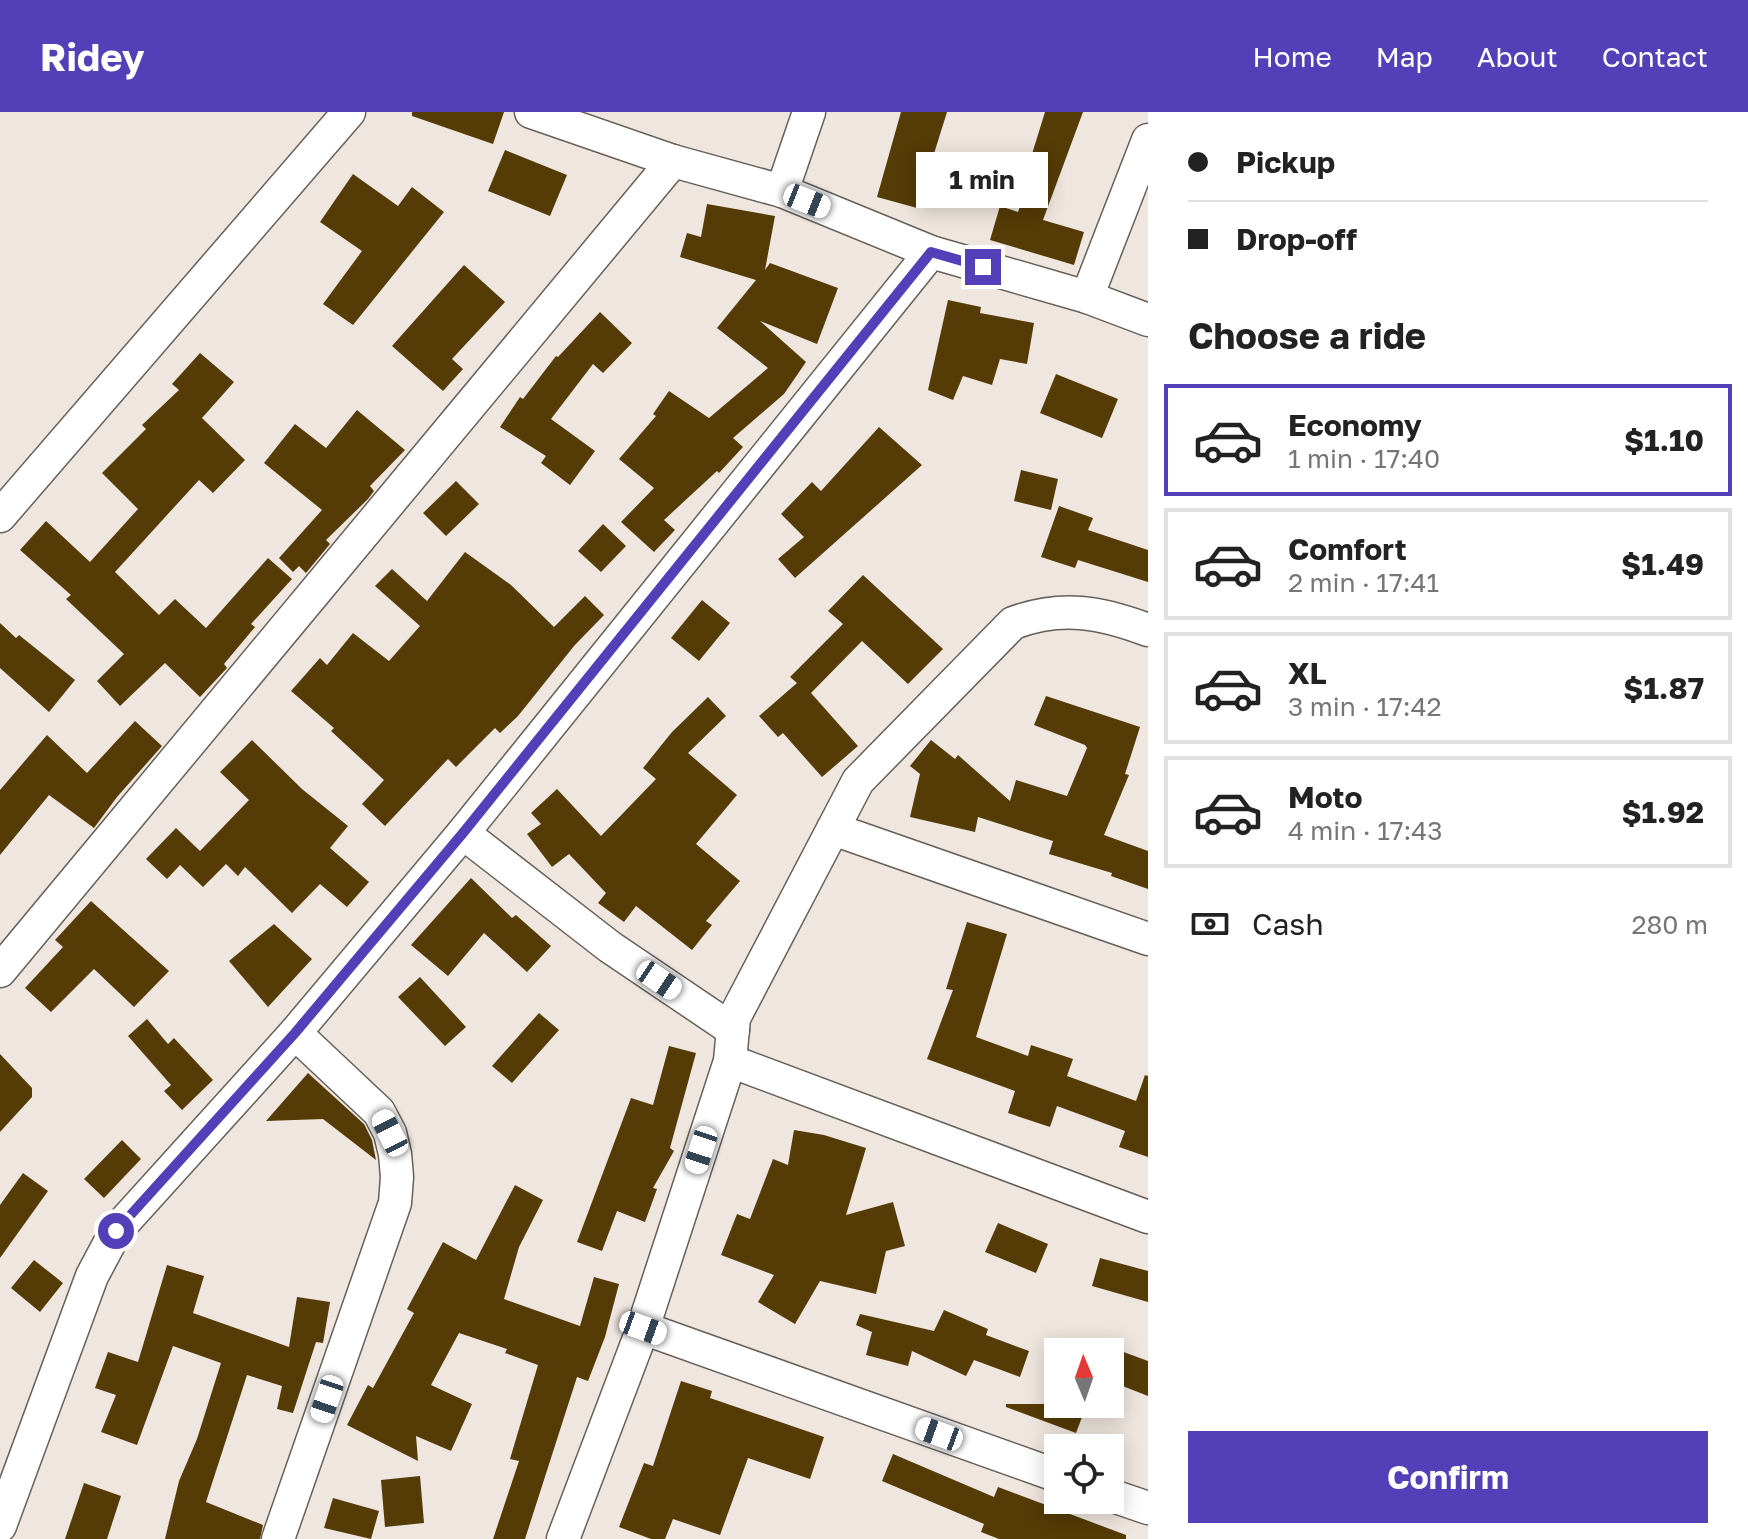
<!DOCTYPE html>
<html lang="en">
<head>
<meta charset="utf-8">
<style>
	:root { --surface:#fff; --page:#f6f6f6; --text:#222; --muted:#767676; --line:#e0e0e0; --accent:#5340b8 }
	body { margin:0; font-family:"Golos Text",sans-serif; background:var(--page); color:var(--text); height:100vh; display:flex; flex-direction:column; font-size:30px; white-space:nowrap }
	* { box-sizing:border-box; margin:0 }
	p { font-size:26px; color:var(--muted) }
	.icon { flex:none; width:44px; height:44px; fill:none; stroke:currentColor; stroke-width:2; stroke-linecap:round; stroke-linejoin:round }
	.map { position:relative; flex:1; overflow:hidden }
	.drawer { display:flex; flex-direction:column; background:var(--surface); width:600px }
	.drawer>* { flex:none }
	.top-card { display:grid; align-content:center; height:176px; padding:0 40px; background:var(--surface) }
	.needle { width:52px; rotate:358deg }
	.controls { position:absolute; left:1044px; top:1226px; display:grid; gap:16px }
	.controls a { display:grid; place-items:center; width:80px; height:80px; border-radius:0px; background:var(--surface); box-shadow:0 4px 20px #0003; font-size:40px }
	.end { position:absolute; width:36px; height:36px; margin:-18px; border:10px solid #5340b8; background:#fff; box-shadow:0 0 0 4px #fff }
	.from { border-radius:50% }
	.bubble { position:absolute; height:56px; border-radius:0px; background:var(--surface); box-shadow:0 4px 20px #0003; font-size:26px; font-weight:700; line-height:56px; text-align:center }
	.car { position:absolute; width:24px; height:48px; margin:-24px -12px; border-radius:10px; box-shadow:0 0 6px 2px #0007; background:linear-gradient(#fff 24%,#345 0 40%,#fff 0 76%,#345 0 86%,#fff 0) }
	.top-card b { display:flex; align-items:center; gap:28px; height:76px; font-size:30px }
	.top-card b+b { border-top:2px solid var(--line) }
	.top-card i { width:20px; height:20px; background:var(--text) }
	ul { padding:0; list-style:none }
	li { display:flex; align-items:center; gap:24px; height:112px; margin:0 16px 12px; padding:0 24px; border:4px solid var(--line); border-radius:0px }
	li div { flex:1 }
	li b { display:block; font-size:30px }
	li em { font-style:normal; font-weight:700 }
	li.current { border-color:var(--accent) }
	li>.icon { width:72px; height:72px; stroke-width:1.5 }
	h2 { padding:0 40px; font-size:36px; line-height:96px }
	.pay { display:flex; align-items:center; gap:20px; height:88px; padding:0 40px; font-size:30px }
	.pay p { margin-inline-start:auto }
	.action { display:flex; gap:16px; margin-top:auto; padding:16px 40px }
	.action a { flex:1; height:92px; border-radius:0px; background:var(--accent); color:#fff; font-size:32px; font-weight:700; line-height:92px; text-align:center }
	header { display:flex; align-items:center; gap:48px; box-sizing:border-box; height:112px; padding:0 40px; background:var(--accent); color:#fff }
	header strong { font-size:38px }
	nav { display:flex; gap:44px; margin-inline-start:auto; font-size:28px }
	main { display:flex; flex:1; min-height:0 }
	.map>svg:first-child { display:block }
	.building { fill:#553b06 }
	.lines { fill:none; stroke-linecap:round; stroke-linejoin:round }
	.minor-casing { stroke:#676059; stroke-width:35 }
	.minor { stroke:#fff; stroke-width:32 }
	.route { stroke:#5340b8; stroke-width:10 }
</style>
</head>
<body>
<header>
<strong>Ridey</strong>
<nav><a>Home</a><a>Map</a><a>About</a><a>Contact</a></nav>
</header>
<main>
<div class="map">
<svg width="1148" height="1427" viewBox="0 0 1148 1427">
	<rect width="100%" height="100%" fill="#efe7df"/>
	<g class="building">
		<polygon points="412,0 504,0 493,32 412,4"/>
		<polygon points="901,0 947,0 917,96 877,85"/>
		<polygon points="1045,0 1083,0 1043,108 1084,120 1074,153 990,128 1000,94 1018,100 1038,44 1032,42"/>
		<polygon points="505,38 567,63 550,104 488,79"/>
		<polygon points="353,62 398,94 412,75 444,100 353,213 323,192 362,139 320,110"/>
		<polygon points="707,92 775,104 765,158 770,151 838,176 817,232 760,209 806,250 784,282 733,326 743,335 719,361 717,359 664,408 675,418 654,440 621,410 654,376 619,347 656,304 653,302 669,279 709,306 768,256 717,216 756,168 680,145 687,121 701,125"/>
		<polygon points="464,153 505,190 452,247 463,257 443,279 392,234"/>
		<polygon points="948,188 981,195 980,201 1034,211 1027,252 1000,247 992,273 963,264 953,288 928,278"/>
		<polygon points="600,200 632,231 603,261 593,252 551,307 595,339 570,373 541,351 546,344 500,315 520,285 523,287 556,244 558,245"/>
		<polygon points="200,241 234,270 202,306 245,348 213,381 199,368 115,460 159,503 175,487 206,516 268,446 292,467 251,512 255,515 224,552 227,556 200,585 165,551 120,594 97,569 124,542 66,487 71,483 20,438 46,409 90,450 138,397 102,361 146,317 142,313 179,278 172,272"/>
		<polygon points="1056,262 1118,287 1102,326 1040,301"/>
		<polygon points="357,298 405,338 370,374 374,379 368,387 326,428 330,432 306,461 299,454 293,460 279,446 322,398 264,351 295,312 326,336"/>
		<polygon points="879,315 922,353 795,466 778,447 804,425 781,402 812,370 821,379"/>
		<polygon points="1021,358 1058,367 1051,398 1014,389"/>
		<polygon points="456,369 479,392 446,424 423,401"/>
		<polygon points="1059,394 1093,406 1088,418 1148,438 1148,470 1078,448 1075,456 1041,445"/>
		<polygon points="603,412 626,434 601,460 578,439"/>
		<polygon points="465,440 511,473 554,515 585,484 604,503 574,534 518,604 500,621 495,616 456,655 448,647 385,714 362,692 384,668 331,619 334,616 291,579 320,546 327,553 353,521 389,549 420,514 375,474 392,457 427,489"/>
		<polygon points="863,463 943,537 908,572 862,529 811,581 858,634 822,665 783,621 778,625 759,604 797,571 790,565 843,512 828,499"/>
		<polygon points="702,488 730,511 699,549 671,526"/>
		<polygon points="0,511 16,526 19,523 75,568 49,600 0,556"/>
		<polygon points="1046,584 1140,615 1125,662 1129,663 1104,723 1148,739 1148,777 1111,764 1112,761 1049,742 1053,729 978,705 975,720 910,705 920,662 910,654 931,628 955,647 958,643 1010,689 1016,668 1067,684 1087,636 1085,633 1034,613"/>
		<polygon points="708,585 726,604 688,641 737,683 696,732 740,769 706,809 712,813 692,838 636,794 624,810 598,791 606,781 569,742 552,755 527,722 541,712 531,701 557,677 601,724 656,667 643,656 672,620"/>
		<polygon points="135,609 162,634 117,685 94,716 49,683 0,743 0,678 47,623 87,661"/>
		<polygon points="252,628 302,677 348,714 330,736 369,770 347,795 320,772 292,801 245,755 238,764 226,752 203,775 180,753 167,767 146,747 176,716 200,739 249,688 220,660"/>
		<polygon points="471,766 512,806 516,803 551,834 527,860 484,821 448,864 411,833"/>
		<polygon points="91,789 169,859 134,895 94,857 51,900 25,876 63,835 55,828"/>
		<polygon points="967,810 1007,822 976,925 1028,944 1031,933 1073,947 1067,964 1136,989 1145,963 1148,964 1148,1045 1119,1035 1125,1019 1057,994 1050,1015 1008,1001 1015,979 927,947 953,878 946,877"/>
		<polygon points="274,812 312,847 268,895 229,849"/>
		<polygon points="420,865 466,915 445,934 398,885"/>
		<polygon points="539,901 559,918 512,971 492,954"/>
		<polygon points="147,907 168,932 174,926 213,968 182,998 164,979 171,973 128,924"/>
		<polygon points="669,934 696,941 670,1036 674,1039 653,1076 657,1077 645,1110 617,1099 602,1139 577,1130 631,986 653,993"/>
		<polygon points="0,942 32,976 32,985 0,1020"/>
		<polygon points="308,961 364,1012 372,1028 376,1048 323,1007 266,1009"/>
		<polygon points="794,1018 824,1023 866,1036 846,1103 893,1090 905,1134 886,1139 876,1182 820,1169 795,1212 758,1190 774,1163 721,1143 737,1102 750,1107 773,1047 788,1053"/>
		<polygon points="122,1028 141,1047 104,1086 84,1067"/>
		<polygon points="23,1061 48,1079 0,1146 0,1093"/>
		<polygon points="515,1073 543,1088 519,1135 504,1187 580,1214 594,1165 619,1172 605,1225 588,1269 577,1265 525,1427 493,1427 519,1349 510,1347 538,1253 505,1241 507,1237 459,1221 431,1273 472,1292 451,1339 416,1324 418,1349 347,1313 368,1273 373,1276 414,1201 407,1197 443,1130 476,1148"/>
		<polygon points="998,1111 1048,1132 1036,1161 985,1140"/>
		<polygon points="1100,1146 1148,1159 1148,1190 1092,1174"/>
		<polygon points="34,1148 63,1171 40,1200 11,1176"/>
		<polygon points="167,1153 204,1164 193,1201 289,1235 297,1185 330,1190 323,1231 316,1230 293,1301 277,1297 282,1274 247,1263 206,1390 263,1413 260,1427 165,1427 179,1369 197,1327 221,1251 173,1234 137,1333 101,1320 116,1283 95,1276 108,1240 138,1250"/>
		<polygon points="944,1198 988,1217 986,1223 1029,1239 1020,1265 974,1248 966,1264 912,1239 908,1254 866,1243 872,1220 856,1213 860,1202 934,1219"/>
		<polygon points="1110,1235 1148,1249 1148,1284 1110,1269"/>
		<polygon points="681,1269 712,1279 710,1286 824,1325 810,1367 748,1346 720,1423 673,1407 665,1427 651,1427 619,1415 644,1351 653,1354"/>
		<polygon points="1006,1292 1087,1292 1076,1321 1006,1295"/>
		<polygon points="893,1342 994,1385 998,1375 1126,1423 1126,1427 999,1427 981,1420 984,1412 882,1369"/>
		<polygon points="420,1364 424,1411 385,1415 381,1368"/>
		<polygon points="84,1371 121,1384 107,1427 65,1427"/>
		<polygon points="333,1386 379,1399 371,1427 324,1416"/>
	</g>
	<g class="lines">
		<g class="minor-casing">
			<g id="minor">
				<polyline points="531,0 673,49 782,79 931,140 1087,185 1148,208"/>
				<polyline points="782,79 809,0"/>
				<polyline points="1087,185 1148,28"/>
				<polyline points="0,404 349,0"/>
				<polyline points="833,717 1148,827"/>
				<polyline points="463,721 610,835 733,918"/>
				<polyline points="0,859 673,49"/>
				<polyline points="730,949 1148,1105"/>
				<polyline points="643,1216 1058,1364"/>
				<polyline points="1110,1383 1148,1396"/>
				<polyline points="0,1414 92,1164 116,1119 295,921 463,721 931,140"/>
				<polyline points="278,1427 395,1091 397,1065 395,1042 390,1021 379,1000 295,921"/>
				<path d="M563,1427L643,1216L730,949L734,906L858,669L1013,511C1062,493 1100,500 1148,518"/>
			</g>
		</g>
		<use href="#minor" class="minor"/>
	</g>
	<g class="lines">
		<polyline class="route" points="116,1119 295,921 463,721 931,140 983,155"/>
	</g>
</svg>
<div class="controls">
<a><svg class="needle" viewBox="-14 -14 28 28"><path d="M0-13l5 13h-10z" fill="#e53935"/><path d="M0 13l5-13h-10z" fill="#767676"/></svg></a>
<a><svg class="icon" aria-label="locate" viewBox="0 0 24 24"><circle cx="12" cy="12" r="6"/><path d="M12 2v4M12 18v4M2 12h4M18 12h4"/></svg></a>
</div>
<i class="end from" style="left:116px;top:1119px"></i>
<i class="end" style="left:983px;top:155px"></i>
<div class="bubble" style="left:916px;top:40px;width:132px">1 min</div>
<i class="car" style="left:807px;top:89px;rotate:112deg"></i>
<i class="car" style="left:659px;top:868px;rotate:124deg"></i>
<i class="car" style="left:390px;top:1021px;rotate:333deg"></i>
<i class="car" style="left:701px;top:1038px;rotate:198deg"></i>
<i class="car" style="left:643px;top:1216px;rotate:110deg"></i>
<i class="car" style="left:327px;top:1287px;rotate:199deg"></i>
<i class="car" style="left:939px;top:1322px;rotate:290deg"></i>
</div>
<section class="drawer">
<div class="top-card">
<b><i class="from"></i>Pickup</b>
<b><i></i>Drop-off</b>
</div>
<h2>Choose a ride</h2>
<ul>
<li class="current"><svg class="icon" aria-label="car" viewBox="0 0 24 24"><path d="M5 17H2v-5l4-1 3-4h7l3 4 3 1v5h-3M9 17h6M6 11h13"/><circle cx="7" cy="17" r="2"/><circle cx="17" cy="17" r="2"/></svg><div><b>Economy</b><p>1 min · 17:40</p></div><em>$1.10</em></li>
<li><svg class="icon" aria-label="car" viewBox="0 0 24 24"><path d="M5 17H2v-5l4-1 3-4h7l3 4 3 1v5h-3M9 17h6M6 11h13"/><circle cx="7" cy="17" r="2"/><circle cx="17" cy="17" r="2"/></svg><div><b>Comfort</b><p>2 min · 17:41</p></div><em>$1.49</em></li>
<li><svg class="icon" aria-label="car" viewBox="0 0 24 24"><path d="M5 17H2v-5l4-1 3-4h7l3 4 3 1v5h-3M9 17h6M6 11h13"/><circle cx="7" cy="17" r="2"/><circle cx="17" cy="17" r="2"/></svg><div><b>XL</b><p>3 min · 17:42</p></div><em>$1.87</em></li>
<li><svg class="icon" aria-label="car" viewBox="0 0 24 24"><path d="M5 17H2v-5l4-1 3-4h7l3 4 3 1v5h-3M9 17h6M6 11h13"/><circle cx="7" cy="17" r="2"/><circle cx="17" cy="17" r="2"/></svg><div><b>Moto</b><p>4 min · 17:43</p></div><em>$1.92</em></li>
</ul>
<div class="pay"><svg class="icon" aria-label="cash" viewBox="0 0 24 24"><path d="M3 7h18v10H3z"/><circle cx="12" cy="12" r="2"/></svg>Cash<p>280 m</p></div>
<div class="action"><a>Confirm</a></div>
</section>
</main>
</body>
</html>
